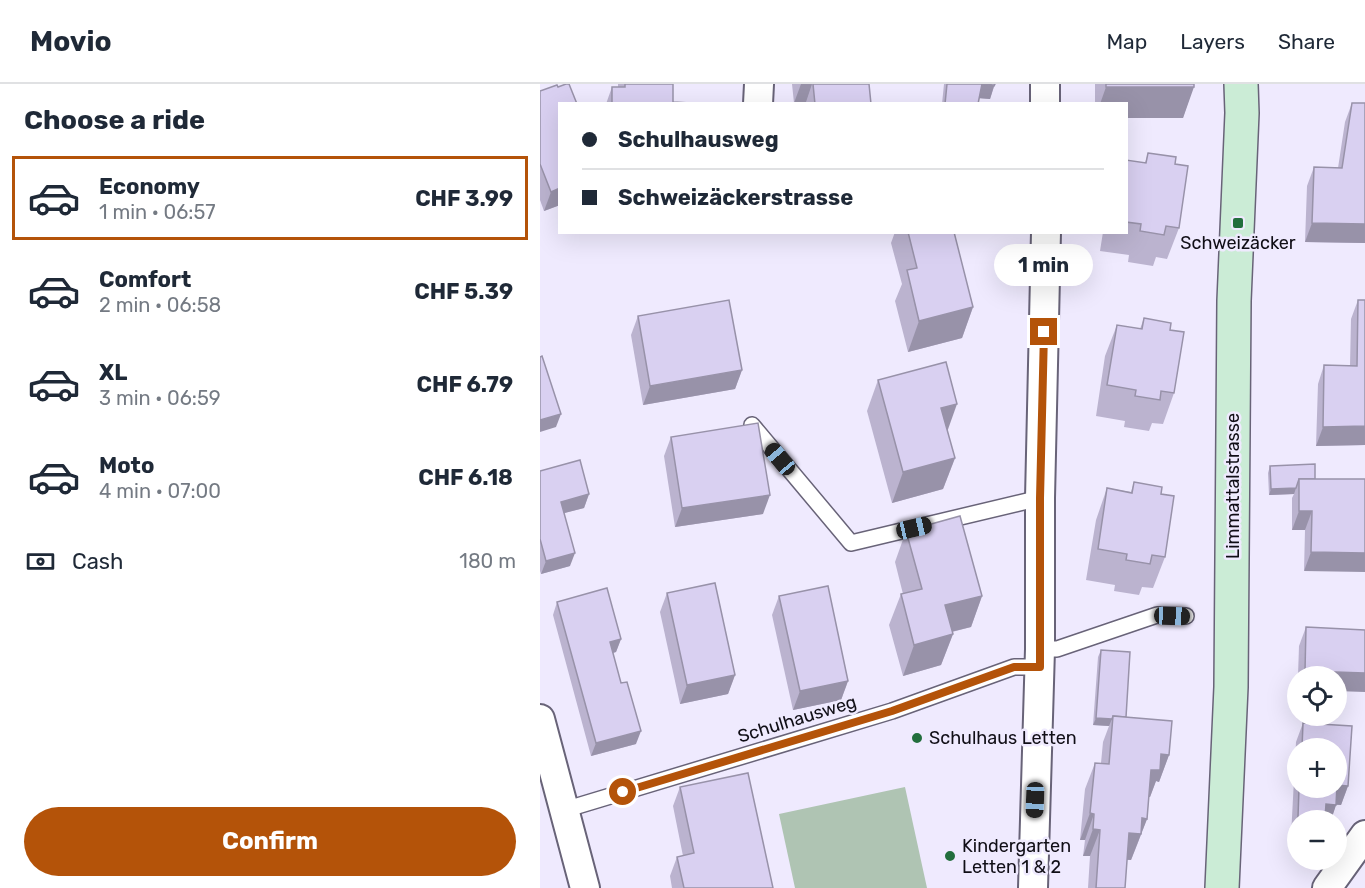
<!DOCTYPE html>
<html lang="en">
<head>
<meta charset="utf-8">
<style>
	:root { --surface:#fff; --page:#f6f6f7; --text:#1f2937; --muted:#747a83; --line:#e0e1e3; --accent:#b45309 }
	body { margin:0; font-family:Rubik,sans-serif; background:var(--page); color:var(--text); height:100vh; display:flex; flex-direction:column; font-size:22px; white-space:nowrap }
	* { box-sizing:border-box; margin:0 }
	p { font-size:20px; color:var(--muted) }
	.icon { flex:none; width:33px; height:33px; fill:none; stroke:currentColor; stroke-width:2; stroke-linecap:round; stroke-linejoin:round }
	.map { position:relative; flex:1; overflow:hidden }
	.side { display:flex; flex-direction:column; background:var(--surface); width:540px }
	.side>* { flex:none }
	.hud { position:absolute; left:18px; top:18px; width:570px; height:132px; border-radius:0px; box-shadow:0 6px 24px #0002; display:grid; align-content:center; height:132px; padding:0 24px; background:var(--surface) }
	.buttons { position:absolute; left:747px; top:582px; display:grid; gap:12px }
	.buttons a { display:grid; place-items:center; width:60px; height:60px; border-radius:50%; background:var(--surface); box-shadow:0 6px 24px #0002; font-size:30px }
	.end { position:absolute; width:27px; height:27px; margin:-14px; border:8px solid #b45309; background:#fff; box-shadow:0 0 0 3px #fff }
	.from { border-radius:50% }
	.bubble { position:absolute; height:42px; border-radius:21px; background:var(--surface); box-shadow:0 6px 24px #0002; font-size:20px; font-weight:700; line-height:42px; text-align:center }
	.car { position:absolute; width:18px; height:36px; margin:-18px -9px; border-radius:8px; box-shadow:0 0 4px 2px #0007; background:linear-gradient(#222 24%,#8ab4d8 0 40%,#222 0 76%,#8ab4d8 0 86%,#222 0) }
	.hud b { display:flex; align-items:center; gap:21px; height:57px; font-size:22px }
	.hud b+b { border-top:2px solid var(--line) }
	.hud i { width:15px; height:15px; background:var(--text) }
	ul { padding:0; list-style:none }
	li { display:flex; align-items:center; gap:18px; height:84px; margin:0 12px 9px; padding:0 12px; border:3px solid transparent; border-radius:0px }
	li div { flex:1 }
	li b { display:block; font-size:22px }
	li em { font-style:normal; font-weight:700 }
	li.on { border-color:var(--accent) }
	li>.icon { width:54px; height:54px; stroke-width:1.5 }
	h2 { padding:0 24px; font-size:27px; line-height:72px }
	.pay { display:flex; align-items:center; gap:15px; height:66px; padding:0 24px; font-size:22px }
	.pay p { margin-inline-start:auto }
	.primary-button { display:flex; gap:12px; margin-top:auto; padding:12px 24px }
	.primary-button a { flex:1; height:69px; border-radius:36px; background:var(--accent); color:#fff; font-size:24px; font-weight:700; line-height:69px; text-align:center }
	header { display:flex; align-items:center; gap:36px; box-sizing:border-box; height:84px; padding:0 30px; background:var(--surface); border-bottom:2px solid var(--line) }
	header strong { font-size:28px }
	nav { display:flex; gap:33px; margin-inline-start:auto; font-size:21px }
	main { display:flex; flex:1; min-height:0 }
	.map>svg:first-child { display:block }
	.pitch { fill:#afc4b3 }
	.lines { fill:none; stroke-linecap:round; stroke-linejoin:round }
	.service-casing { stroke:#686378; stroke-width:18 }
	.minor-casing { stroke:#686378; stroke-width:32 }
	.secondary-casing { stroke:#686378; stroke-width:36 }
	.service { stroke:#fff; stroke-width:15 }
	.minor { stroke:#fff; stroke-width:28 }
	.secondary { stroke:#cbecd6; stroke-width:33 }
	.wall { fill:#bbb3cf; fill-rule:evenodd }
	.shaded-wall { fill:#9892a9 }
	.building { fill:#d9d0f1; stroke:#9892a9; stroke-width:1.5 }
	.route { stroke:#b45309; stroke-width:8 }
	.poi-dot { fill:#226e3d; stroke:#efeafe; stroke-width:2 }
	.labels { text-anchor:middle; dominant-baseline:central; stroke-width:5; stroke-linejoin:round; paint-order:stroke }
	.poi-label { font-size:18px; fill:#100e16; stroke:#efeafe; text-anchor:start }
	.street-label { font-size:18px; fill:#100e16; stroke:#efeafe }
</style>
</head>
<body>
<header>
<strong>Movio</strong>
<nav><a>Map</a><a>Layers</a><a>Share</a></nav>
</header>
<main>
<section class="side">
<h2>Choose a ride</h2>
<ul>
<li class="on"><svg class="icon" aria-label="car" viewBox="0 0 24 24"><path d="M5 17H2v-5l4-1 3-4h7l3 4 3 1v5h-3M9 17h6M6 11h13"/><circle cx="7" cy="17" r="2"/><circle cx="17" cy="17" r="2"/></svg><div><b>Economy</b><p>1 min · 06:57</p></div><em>CHF 3.99</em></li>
<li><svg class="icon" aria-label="car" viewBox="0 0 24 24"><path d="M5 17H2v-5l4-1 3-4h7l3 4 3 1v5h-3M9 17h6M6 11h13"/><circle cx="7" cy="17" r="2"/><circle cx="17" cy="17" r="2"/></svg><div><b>Comfort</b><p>2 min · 06:58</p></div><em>CHF 5.39</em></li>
<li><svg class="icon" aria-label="car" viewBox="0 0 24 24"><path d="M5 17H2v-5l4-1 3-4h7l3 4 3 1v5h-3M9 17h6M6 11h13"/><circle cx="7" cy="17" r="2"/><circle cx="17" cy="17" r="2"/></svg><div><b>XL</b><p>3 min · 06:59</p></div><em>CHF 6.79</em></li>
<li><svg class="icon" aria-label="car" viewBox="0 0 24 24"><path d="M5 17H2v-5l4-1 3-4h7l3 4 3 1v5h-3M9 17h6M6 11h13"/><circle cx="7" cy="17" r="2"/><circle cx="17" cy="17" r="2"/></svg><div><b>Moto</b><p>4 min · 07:00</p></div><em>CHF 6.18</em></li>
</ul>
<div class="pay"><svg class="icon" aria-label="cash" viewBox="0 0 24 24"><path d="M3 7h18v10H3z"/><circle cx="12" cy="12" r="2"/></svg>Cash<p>180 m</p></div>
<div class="primary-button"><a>Confirm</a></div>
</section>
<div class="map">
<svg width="825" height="804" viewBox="0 0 825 804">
	<rect width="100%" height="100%" fill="#efeafe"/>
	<polygon class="pitch" points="365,703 387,804 255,804 239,730"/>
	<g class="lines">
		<g class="service-casing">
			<g id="service">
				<polyline points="212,341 311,459 500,414"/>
				<polyline points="500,565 517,565 617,531 646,532"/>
				<polyline points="24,726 352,627 474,583 500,583"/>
			</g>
		</g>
		<g class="minor-casing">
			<g id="minor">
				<polyline points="505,0 505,20"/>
				<polyline points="218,20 219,0"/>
				<polyline points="0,635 45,804"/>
				<polyline points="493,804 500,565 500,414 506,148"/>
				<polyline points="787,804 825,751"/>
			</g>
		</g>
		<g class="secondary-casing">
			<polyline id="secondary" points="682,804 691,603 694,217 702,29 701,0"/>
		</g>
		<use href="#service" class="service"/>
		<use href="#minor" class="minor"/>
		<use href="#secondary" class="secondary"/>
	</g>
	<g class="wall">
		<polygon points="78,0 133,0 133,18 168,20 66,20 72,3 78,3"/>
		<polygon points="252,0 329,0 331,20 266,20 266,18 254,19"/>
		<polygon points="404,0 455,0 450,15 439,14 438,20 402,20"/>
		<polygon points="555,0 654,0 643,34 586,20 555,20"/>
		<polygon points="18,3 20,121 4,127 0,116 0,7"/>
		<polygon points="812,19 825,19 825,159 765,158 767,102 774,83 798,84 805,38"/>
		<polygon points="608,69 635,80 639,144 627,175 616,173 613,182 588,178 589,171 560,167 563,148 586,148 586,76 605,79"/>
		<polygon points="355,148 414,148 433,223 422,254 368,268 355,217 362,200 351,159"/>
		<polygon points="818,216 825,361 776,362 778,300 784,281 810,282 811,235"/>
		<polygon points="98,232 202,286 195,305 103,321 91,251"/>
		<polygon points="604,234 630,246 634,309 623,340 612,339 609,347 584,343 585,337 556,332 565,272 577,241 600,245"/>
		<polygon points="338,296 407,348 415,374 403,405 352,419 327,327"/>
		<polygon points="131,353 223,430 135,443 124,372"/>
		<polygon points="730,382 775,395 825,395 764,487 765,446 752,446 752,414 754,410 729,411 728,389"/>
		<polygon points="0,387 49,410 44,424 24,429 30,482 1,490 0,487"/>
		<polygon points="594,398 621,410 625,473 613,504 602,503 599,511 574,507 575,501 546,496 556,436 567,404 591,408"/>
		<polygon points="366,447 442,512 431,543 412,548 413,550 401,581 363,592 349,541 361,510 363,510 355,478"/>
		<polygon points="127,509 195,591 188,610 140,620 120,528"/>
		<polygon points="239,512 308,597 301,616 253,626 232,531"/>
		<polygon points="17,518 81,555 76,568 73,569 96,660 51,672 13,531"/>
		<polygon points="766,543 796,592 758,592 759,562"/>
		<polygon points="561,566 586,633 629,671 619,698 616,697 610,713 609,713 607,735 597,761 591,776 587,776 585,804 548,804 550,772 543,772 545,756 540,756 545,705 555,679 561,679 563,658 569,642 553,641 558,573"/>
		<path d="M763,639L812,642L808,702L801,721H796L791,736H758V752H751L756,658ZM758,664H796V704H758Z"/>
		<polygon points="140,703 233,804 132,804 130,792 137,773 143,772 133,722"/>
	</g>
	<g class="shaded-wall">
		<polygon points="261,0 272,0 266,18 254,19"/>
		<polygon points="442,0 454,2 450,15 437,14"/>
		<polygon points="566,3 654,3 643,34 586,34 586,20 560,20"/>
		<polygon points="20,104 20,121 4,127 11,108"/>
		<polygon points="772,139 825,140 825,159 765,158"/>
		<polygon points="433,223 422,254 368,268 379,237"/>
		<polygon points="202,286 195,305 103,321 110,302"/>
		<polygon points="417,320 406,351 401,324"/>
		<polygon points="21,330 16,343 0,348 0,336"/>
		<polygon points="825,342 825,361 776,362 783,343"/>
		<polygon points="415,374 403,405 352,419 363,388"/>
		<polygon points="756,404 754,410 729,411 731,405"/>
		<polygon points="49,410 44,424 17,431 21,418"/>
		<polygon points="230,411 223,430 135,443 142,424"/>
		<polygon points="759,427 772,427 765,446 752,446"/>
		<polygon points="771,468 825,469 825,488 764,487"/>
		<polygon points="35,469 30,482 1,490 6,477"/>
		<polygon points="442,512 431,543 394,552 405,521"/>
		<polygon points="413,550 401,581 363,592 374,561"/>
		<polygon points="81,555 76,568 65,571 70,558"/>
		<polygon points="765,587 825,589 825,608 796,607 796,592 763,592"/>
		<polygon points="195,591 188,610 140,620 147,601"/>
		<polygon points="308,597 301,616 253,626 260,607"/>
		<polygon points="556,634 572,635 569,642 553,641"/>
		<polygon points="101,647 96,660 51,672 56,659"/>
		<polygon points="621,670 629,671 619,698 616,697 610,713 601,712 611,686"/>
		<polygon points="797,701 808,702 801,721 790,720"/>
		<polygon points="786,720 796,721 791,736 758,736 758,752 751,752 758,733"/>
		<polygon points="550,729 554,730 545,756 540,756"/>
		<polygon points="602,734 607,735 591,776 579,775 589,749"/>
		<polygon points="553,745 560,746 550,772 543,772"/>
	</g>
	<g class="building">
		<polygon points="26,0 29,0 37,20 20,20 20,104 11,108 0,80 0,7 17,1 18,3"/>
		<polygon points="85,0 133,0 133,18 168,20 72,20 72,3 85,3"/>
		<polygon points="273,0 329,0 331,20 275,20"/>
		<polygon points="407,0 455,0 454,2 442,0 438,20 405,20"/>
		<rect x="566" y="0" width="88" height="3"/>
		<polygon points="812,19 825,19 825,140 772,139 774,83 802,84"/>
		<polygon points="608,69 636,73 635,80 648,82 639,144 626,142 624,151 600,147 601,140 586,138 586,76 606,79"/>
		<polygon points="368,148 414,148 433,223 379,237 367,186 377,184"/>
		<polygon points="189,216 202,286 110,302 98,232"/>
		<polygon points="818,216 825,216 825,342 783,343 784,281 817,282"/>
		<polygon points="604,234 631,239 630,246 644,248 634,309 621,307 620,316 595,312 596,306 567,301 577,241 602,245"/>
		<polygon points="2,272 21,330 0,336 0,273"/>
		<polygon points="406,278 417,320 401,324 415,374 363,388 338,296"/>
		<polygon points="218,339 230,411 142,424 131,353"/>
		<polygon points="40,376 49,410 21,418 35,469 6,477 0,455 0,387"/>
		<polygon points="775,380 775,395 759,395 756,404 731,405 730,382"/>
		<polygon points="759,395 825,395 825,469 771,468 772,427 759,427"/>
		<polygon points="594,398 622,403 621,410 634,412 625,473 612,471 610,480 586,476 587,470 558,465 567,404 592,409"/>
		<polygon points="420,432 442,512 405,521 413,550 374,561 361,510 382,505 366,447"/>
		<polygon points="175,499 195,591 147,601 127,509"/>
		<polygon points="288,502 308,597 260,607 239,512"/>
		<polygon points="67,504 81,555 70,558 81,599 87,598 101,647 56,659 17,518"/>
		<polygon points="766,543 825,546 825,589 765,587"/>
		<polygon points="561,566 590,568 586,633 573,632 572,635 556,634"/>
		<polygon points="573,632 632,637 629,671 621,670 620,686 611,686 607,735 602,734 601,750 589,749 585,804 556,804 560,746 553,745 554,730 550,729 555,679 569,680"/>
		<polygon points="763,639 812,642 808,702 797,701 796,721 786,720 785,735 758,733 759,704 796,704 796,664 762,664"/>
		<polygon points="208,689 233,804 144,804 137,773 154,769 140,703"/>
	</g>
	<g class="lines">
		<polyline class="route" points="83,708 352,627 474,583 500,583 500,414 504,248"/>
	</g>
	<g class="poi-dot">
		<rect x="692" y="133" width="12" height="12" rx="3"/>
		<circle cx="377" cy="654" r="6"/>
		<circle cx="410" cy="772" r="6"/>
	</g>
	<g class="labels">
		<g class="poi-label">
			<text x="698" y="159" text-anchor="middle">Schweizäcker</text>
			<text x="389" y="654">Schulhaus Letten</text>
			<text x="422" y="762">Kindergarten<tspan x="422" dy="21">Letten 1 &amp; 2</tspan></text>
		</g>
		<g class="street-label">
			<text transform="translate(693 402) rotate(-90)">Limmattalstrasse</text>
			<text transform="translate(257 635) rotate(-17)">Schulhausweg</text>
		</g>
	</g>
</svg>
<div class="buttons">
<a><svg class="icon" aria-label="locate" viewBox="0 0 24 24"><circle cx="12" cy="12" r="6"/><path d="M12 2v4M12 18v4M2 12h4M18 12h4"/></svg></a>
<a>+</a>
<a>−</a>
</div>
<i class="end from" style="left:83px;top:708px"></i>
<i class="end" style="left:504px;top:248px"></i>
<div class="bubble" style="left:454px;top:160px;width:99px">1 min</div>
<i class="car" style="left:240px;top:375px;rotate:320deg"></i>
<i class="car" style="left:374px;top:444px;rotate:77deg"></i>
<i class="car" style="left:632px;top:532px;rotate:92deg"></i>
<i class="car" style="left:495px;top:716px;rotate:182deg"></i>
<div class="hud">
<b><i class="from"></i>Schulhausweg</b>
<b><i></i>Schweizäckerstrasse</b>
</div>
</div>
</main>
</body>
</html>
